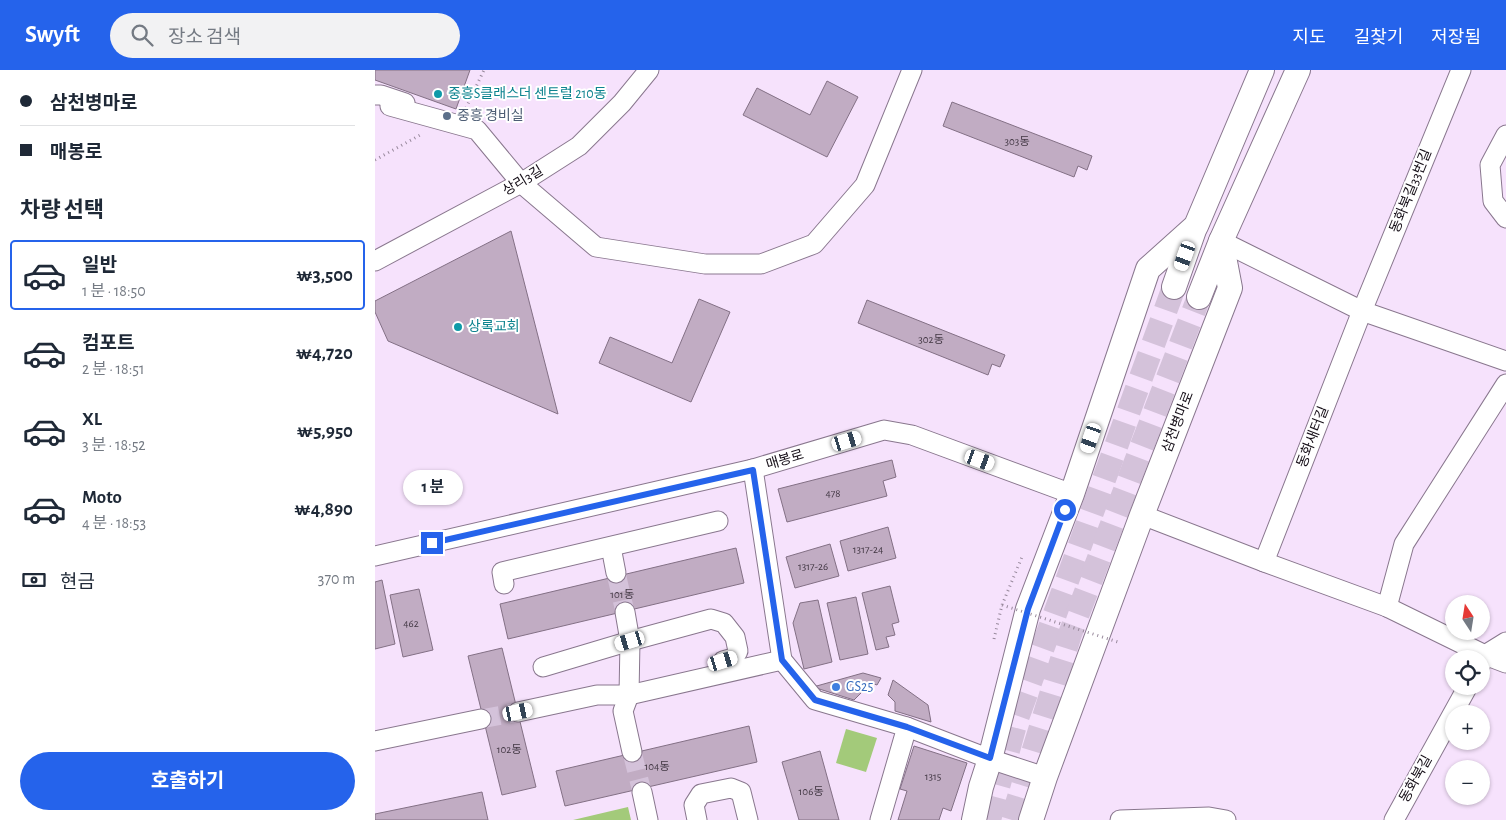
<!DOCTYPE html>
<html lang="ko">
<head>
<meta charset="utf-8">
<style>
	:root { --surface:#fff; --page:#f2f2f3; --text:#1f2937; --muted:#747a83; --line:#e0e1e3; --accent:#2563eb }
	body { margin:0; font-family:"Alegreya Sans","Noto Sans KR",sans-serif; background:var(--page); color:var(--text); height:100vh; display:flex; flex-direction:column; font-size:19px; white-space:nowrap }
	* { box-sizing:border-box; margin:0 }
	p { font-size:16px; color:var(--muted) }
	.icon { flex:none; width:28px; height:28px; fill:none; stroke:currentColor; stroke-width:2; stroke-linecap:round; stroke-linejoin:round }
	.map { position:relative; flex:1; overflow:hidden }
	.sheet { display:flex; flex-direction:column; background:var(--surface); width:375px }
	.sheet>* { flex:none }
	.guide { display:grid; align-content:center; height:110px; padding:0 20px; background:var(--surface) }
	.needle { width:32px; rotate:348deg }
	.buttons { position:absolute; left:1070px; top:525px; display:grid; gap:10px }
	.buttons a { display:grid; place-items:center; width:45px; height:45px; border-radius:50%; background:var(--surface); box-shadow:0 1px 4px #0004; font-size:25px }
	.end { position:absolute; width:22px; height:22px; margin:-11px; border:6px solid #2563eb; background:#fff; box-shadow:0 0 0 2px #fff }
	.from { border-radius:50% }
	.bubble { position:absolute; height:35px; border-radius:18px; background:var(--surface); box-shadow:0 1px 4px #0004; font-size:16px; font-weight:700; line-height:35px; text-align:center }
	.car { position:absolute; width:15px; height:30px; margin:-15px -8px; border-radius:6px; box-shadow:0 0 4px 1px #0007; background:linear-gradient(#fff 24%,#345 0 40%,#fff 0 76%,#345 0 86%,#fff 0) }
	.guide b { display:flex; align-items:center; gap:18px; height:48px; font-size:19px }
	.guide b+b { border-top:1px solid var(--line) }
	.guide i { width:12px; height:12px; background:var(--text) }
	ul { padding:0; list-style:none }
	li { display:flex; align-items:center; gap:15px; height:70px; margin:0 10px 8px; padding:0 10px; border:2px solid transparent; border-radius:5px }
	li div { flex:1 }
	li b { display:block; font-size:19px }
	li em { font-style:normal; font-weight:700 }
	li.on { border-color:var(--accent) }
	li>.icon { width:45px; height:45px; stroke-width:1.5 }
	h2 { padding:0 20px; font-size:22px; line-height:60px }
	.pay { display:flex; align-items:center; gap:12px; height:55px; padding:0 20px; font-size:19px }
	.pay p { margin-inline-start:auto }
	.cta { display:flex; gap:10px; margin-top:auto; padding:10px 20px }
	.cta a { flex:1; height:58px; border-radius:30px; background:var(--accent); color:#fff; font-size:20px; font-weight:700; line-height:58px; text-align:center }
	header { display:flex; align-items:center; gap:30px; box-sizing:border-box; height:70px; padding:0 25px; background:var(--accent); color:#fff }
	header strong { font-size:24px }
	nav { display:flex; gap:28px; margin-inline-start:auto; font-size:18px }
	.search { width:350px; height:45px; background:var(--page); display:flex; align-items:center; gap:12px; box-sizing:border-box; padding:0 18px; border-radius:28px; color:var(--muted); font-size:19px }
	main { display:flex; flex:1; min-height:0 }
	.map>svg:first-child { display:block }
	.green { fill:#a3ca7a }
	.building { fill:#c1acc3; stroke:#837085 }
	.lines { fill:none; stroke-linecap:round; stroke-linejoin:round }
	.minor-tunnel { stroke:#d4c2da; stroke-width:19; stroke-dasharray:19 9; stroke-linecap:butt }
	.major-tunnel { stroke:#d4c2da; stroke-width:24; stroke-dasharray:24 12; stroke-linecap:butt }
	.minor-casing { stroke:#89778e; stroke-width:21 }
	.major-casing { stroke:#89778e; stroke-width:26 }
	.path { stroke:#98899c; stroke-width:3; stroke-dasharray:1 4; stroke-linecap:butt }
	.minor { stroke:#fff; stroke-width:19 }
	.major { stroke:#fff; stroke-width:24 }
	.path-bridge { stroke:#98899c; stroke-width:3; stroke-dasharray:1 4; stroke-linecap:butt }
	.route { stroke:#2563eb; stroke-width:6 }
	.culture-dot { fill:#0f9aa8; stroke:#fff; stroke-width:2 }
	.service-dot { fill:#5c6f8a; stroke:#fff; stroke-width:2 }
	.shop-dot { fill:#3f7fe0; stroke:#fff; stroke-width:2 }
	.labels { text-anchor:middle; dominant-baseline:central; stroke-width:4; stroke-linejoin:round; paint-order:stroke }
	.number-label { font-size:11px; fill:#403642 }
	.culture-label { font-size:14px; fill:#0d838f; stroke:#fff; text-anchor:start }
	.service-label { font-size:14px; fill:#4e5e75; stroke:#fff; text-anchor:start }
	.street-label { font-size:14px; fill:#150e17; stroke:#fff }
	.shop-label { font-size:14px; fill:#366cbe; stroke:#fff; text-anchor:start }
</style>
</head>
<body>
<header>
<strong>Swyft</strong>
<div class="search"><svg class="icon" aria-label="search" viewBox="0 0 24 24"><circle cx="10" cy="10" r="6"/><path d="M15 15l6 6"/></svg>장소 검색</div>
<nav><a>지도</a><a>길찾기</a><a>저장됨</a></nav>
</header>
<main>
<section class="sheet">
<div class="guide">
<b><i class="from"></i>삼천병마로</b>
<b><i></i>매봉로</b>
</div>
<h2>차량 선택</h2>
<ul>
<li class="on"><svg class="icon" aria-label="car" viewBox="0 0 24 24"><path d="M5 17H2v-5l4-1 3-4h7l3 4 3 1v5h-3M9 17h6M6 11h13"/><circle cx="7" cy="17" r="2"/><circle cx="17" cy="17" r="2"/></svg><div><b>일반</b><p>1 분 · 18:50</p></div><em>₩3,500</em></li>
<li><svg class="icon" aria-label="car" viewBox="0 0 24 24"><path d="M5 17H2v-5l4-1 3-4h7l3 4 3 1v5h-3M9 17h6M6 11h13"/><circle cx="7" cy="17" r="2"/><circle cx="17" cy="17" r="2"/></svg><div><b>컴포트</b><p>2 분 · 18:51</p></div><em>₩4,720</em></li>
<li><svg class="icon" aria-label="car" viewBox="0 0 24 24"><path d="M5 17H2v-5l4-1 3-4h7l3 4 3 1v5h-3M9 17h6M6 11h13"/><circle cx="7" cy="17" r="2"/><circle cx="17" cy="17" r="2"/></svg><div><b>XL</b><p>3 분 · 18:52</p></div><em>₩5,950</em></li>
<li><svg class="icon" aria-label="car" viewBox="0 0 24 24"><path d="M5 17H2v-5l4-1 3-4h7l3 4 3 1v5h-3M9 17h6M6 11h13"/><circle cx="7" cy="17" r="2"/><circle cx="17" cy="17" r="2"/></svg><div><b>Moto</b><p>4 분 · 18:53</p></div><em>₩4,890</em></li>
</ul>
<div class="pay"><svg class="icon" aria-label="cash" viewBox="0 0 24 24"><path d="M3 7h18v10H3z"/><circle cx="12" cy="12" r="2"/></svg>현금<p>370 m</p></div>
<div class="cta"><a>호출하기</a></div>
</section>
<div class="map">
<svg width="1131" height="750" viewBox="0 0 1131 750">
	<rect width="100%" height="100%" fill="#f6e2fc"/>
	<g class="green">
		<polygon points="471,659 502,668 491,702 461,693"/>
		<polygon points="253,737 256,750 198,750"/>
	</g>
	<g class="building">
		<polygon points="0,0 95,0 81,39 0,10"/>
		<polygon points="452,11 483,27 452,87 368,45 382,18 435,45"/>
		<polygon points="577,32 717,86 712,100 703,96 699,107 568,56"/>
		<polygon points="136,161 183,344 13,271 0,242 0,231"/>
		<polygon points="324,229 355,242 316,332 224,293 235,267 297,293"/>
		<polygon points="492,230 630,285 625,297 617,294 613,305 483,253"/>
		<polygon points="517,390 521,407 508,411 512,426 412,452 403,419"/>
		<polygon points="513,457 521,488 473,501 465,471"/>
		<polygon points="455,474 464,506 420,518 411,487"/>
		<polygon points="361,478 369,513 133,569 125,534"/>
		<polygon points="7,510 20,574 0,579 0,512"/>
		<polygon points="515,516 524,552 517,554 520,565 511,567 514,577 501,580 487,523"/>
		<polygon points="44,519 58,580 28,587 15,525"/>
		<polygon points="481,527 493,584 465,590 452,533"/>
		<polygon points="443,530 457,592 429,599 418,553 425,533"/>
		<polygon points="127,578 161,717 127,725 93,586"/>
		<polygon points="488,603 506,608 502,615 496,613 479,630 438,617"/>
		<polygon points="518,610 553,635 556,652 520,641 520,632 513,625"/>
		<polygon points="374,656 382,692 190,736 181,701"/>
		<polygon points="539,676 592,693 576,741 568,738 564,750 523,750 532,721 525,719"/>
		<polygon points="445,681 464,750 424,750 407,692"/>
		<polygon points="107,722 113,750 0,750 0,744"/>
	</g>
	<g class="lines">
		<g class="minor-tunnel">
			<polyline points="241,503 250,542"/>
			<polyline points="106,649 143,642"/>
			<polyline points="257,682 267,722"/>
		</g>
		<g class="major-tunnel">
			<polyline points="614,750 641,651 799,217"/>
			<polyline points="637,750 695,564 824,227"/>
		</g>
		<g class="minor-casing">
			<g id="minor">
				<polyline points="0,25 6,25 30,33"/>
				<polyline points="15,36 102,60 146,113 221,177 330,194 386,194 439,174 490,115 537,0"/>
				<polyline points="1131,65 1115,95 1118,131 1131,148"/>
				<polyline points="846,171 987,241 1131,291"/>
				<polyline points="0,191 146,113 204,76 247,33 274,0"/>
				<polyline points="378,399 407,590 440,630 532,657 615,689 670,707"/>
				<polyline points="767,445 889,492 1012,537 1110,585 1131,593"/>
				<polyline points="236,477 241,503"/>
				<polyline points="0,486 378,399 509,360 537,365 697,424"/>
				<polyline points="889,492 987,241 1086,0"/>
				<polyline points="129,514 127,502 343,451"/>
				<polyline points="1012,537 1029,474 1131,314"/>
				<polyline points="250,542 255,571 254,625 248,641 257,682"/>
				<polyline points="1107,592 1110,585 1131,572"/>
				<polyline points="168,597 255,571 336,549 349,553 360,567 363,581 359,588 348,591"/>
				<polyline points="143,642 222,625 254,625 407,590"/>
				<polyline points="0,671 106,649"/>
				<polyline points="267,722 273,750"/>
				<polyline points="322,750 319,735 326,724 356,718 366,722 373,750"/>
				<polyline points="505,750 532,657"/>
				<polyline points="745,750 834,747 851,750"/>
				<polyline points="1019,750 1093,616"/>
			</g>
		</g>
		<g class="major-casing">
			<g id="major">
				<polyline points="799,217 819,160"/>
				<polyline points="824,227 846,171"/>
				<polyline points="599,750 606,717 615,689 653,539 697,424 773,199 821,156 887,0"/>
				<polyline points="656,750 670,707 767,445 855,218 846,171 923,0"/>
			</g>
		</g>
		<g class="path">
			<polyline points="91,38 109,0"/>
			<polyline points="0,90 47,64"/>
			<polyline points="619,569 627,535 647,487"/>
		</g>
		<use href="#minor" class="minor"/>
		<use href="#major" class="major"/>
		<polyline class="path-bridge" points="627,535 743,572"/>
	</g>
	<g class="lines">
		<polyline class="route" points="57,473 378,400 407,590 440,630 532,657 615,688 653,539 690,440"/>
	</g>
	<g class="culture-dot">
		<circle cx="63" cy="24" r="5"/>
		<circle cx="83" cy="257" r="5"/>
	</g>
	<circle class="service-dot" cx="72" cy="46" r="5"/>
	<circle class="shop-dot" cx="461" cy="617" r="5"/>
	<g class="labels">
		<g class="number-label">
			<text x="642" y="71">303동</text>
			<text x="556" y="269">302동</text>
			<text x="458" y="423">478</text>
			<text x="493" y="479">1317-24</text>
			<text x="438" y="496">1317-26</text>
			<text x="247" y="524">101동</text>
			<text x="36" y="553">462</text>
			<text x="134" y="679">102동</text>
			<text x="282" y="696">104동</text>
			<text x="558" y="706">1315</text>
			<text x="436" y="721">106동</text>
		</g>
		<g class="culture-label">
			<text x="73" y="24">중흥S클래스더 센트럴 210동</text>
			<text x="93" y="257">상록교회</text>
		</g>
		<g class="service-label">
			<text x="82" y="46">중흥 경비실</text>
		</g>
		<g class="street-label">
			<text transform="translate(148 111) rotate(-31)">상리3길</text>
			<text transform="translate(1036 121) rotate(-68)">동화북길33번길</text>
			<text transform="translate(803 352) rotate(-69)">삼천병마로</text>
			<text transform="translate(938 367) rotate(-69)">동화새터길</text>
			<text transform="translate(410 390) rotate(-17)">매봉로</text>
			<text transform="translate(1041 709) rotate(-61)">동화북길</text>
		</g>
		<g class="shop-label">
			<text x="471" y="617">GS25</text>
		</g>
	</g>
</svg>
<div class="buttons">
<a><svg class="needle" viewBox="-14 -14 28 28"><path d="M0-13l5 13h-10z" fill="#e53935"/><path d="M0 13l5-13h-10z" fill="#747a83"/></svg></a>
<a><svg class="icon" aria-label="locate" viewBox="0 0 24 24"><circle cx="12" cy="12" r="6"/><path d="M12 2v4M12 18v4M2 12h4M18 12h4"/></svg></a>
<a>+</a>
<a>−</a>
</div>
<i class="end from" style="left:690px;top:440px"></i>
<i class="end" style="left:57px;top:473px"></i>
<div class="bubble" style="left:28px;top:400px;width:60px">1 분</div>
<i class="car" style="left:810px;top:186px;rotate:200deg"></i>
<i class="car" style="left:716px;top:368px;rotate:199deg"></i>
<i class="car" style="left:472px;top:371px;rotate:73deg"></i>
<i class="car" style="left:605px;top:390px;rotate:110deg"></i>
<i class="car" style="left:255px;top:571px;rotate:253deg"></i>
<i class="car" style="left:348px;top:591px;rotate:73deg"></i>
<i class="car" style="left:143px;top:642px;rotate:78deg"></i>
</div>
</main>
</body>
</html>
